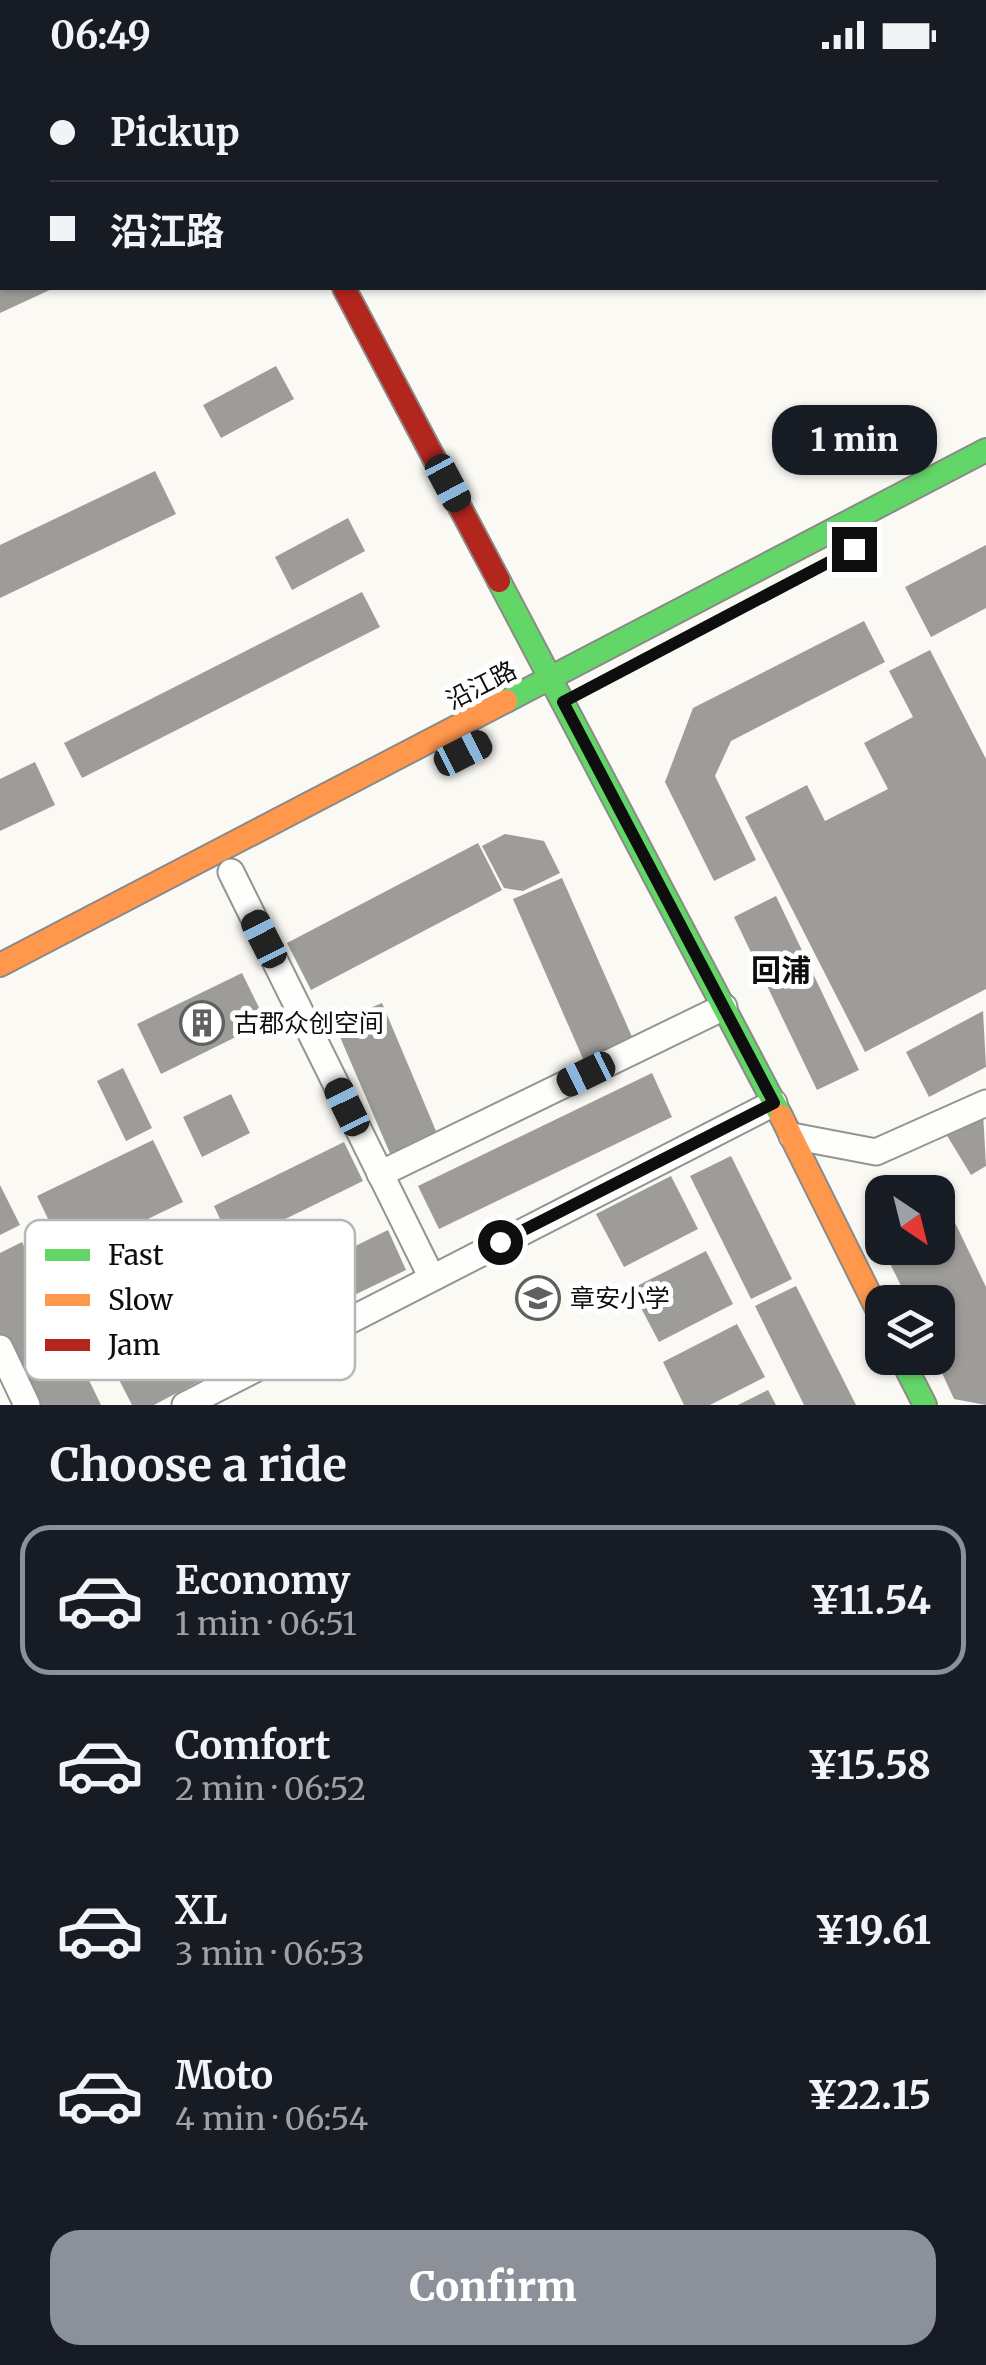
<!DOCTYPE html>
<html lang="en">
<head>
<meta charset="utf-8">
<style>
	:root { --surface:#171b24; --page:#20242c; --text:#f1f3f6; --muted:#9ea1a6; --line:#363941; --accent:#8c9099 }
	body { margin:0; font-family:Merriweather,"Noto Sans SC",serif; background:var(--page); color:var(--text); height:100vh; display:flex; flex-direction:column; font-size:38px; white-space:nowrap }
	* { box-sizing:border-box; margin:0 }
	p { font-size:32px; color:var(--muted) }
	.icon { flex:none; width:55px; height:55px; fill:none; stroke:currentColor; stroke-width:2; stroke-linecap:round; stroke-linejoin:round }
	.map { position:relative; height:1335px; overflow:hidden }
	.details { display:flex; flex-direction:column; background:var(--surface); flex:1 }
	.details>* { flex:none }
	.hud { position:absolute; left:0px; top:0px; width:988px; height:220px; box-shadow:0 2px 8px #0004; display:grid; align-content:center; height:220px; padding:0 50px; background:var(--surface) }
	.needle { width:65px; rotate:145deg }
	.tools { position:absolute; left:865px; top:1105px; display:grid; gap:20px }
	.tools a { display:grid; place-items:center; width:90px; height:90px; border-radius:20px; background:var(--surface); box-shadow:0 2px 8px #0004; font-size:50px }
	.end { position:absolute; width:45px; height:45px; margin:-22px; border:12px solid #0e0e0e; background:#fff; box-shadow:0 0 0 5px #fff }
	.from { border-radius:50% }
	.bubble { position:absolute; height:70px; border-radius:30px; background:var(--surface); box-shadow:0 2px 8px #0004; font-size:32px; font-weight:800; line-height:70px; text-align:center }
	.car { position:absolute; width:30px; height:60px; margin:-30px -15px; border-radius:12px; box-shadow:0 0 8px 2px #0007; background:linear-gradient(#222 24%,#8ab4d8 0 40%,#222 0 76%,#8ab4d8 0 86%,#222 0) }
	.hud b { display:flex; align-items:center; gap:35px; height:95px; font-size:38px }
	.hud b+b { border-top:2px solid var(--line) }
	.hud i { width:25px; height:25px; background:var(--text) }
	ul { padding:0; list-style:none }
	li { display:flex; align-items:center; gap:30px; height:150px; margin:0 20px 15px; padding:0 30px; border:5px solid transparent; border-radius:30px }
	li div { flex:1 }
	li b { display:block; font-size:38px }
	li em { font-style:normal; font-weight:800 }
	li.on { border-color:var(--accent) }
	li>.icon { width:90px; height:90px; stroke-width:1.5 }
	h2 { padding:0 50px; font-size:45px; line-height:120px }
	.primary-button { display:flex; gap:20px; margin-top:auto; padding:20px 50px }
	.primary-button a { flex:1; height:115px; border-radius:30px; background:var(--accent); color:#fff; font-size:40px; font-weight:800; line-height:115px; text-align:center }
	.status { display:flex; justify-content:space-between; align-items:center; height:70px; padding:0 50px; background:var(--surface); direction:ltr }
	.status svg { height:28px; fill:currentColor }
	.map>svg:first-child { display:block }
	.building { fill:#9e9c99 }
	.lines { fill:none; stroke-linecap:round; stroke-linejoin:round }
	.street-casing { stroke:#949492; stroke-width:29 }
	.fast-casing { stroke:#8b8a88; stroke-width:26 }
	.slow-casing { stroke:#8b8a88; stroke-width:26 }
	.jam-casing { stroke:#8b8a88; stroke-width:26 }
	.street { stroke:#fefefd; stroke-width:25 }
	.fast { stroke:#63d668; stroke-width:22 }
	.slow { stroke:#ff974d; stroke-width:22 }
	.jam { stroke:#b3261e; stroke-width:22 }
	.route { stroke:#0e0e0e; stroke-width:12 }
	.labels { text-anchor:middle; dominant-baseline:central; stroke-width:10; stroke-linejoin:round; paint-order:stroke }
	.street-label { font-size:25px; fill:#0e0e0e; stroke:#fff }
	.poi-label { font-size:25px; fill:#0e0e0e; stroke:#fff; text-anchor:start }
	.quarter-label { font-size:30px; font-weight:bold; fill:#0e0e0e; stroke:#fff }
	.key { fill:#fff; stroke:#b7b7b7; stroke-width:2.5 }
	.key-label { font-size:28px; fill:#0e0e0e }
</style>
</head>
<body>
<div class="status"><b>06:49</b><svg viewBox="0 0 49 12"><path d="M0 12V9h3v3zM5 12V6h3v6zM10 12V3h3v9zM15 12V0h3v12zM26 1h20v11H26zM47 4h2v5h-2z"/></svg></div>
<div class="map">
<svg width="986" height="1335" viewBox="0 0 986 1335">
	<rect width="100%" height="100%" fill="#faf9f4"/>
	<g class="building">
		<polygon points="0,218 54,218 0,243"/>
		<polygon points="276,296 294,329 221,368 203,335"/>
		<polygon points="155,401 176,444 0,528 0,475"/>
		<polygon points="348,448 365,481 292,520 275,487"/>
		<polygon points="986,475 986,538 931,567 905,517"/>
		<polygon points="362,522 380,557 82,708 64,673"/>
		<polygon points="864,551 885,592 731,671 715,706 756,790 714,811 665,712 693,638"/>
		<polygon points="930,580 986,689 986,919 865,982 745,747 807,715 825,751 888,719 864,673 913,647 889,601"/>
		<polygon points="35,692 55,735 0,761 0,709"/>
		<polygon points="505,764 544,771 560,803 523,821 504,818 482,776"/>
		<polygon points="478,773 502,820 311,920 287,873"/>
		<polygon points="562,808 633,969 584,991 513,829"/>
		<polygon points="776,826 859,1000 817,1020 734,847"/>
		<polygon points="242,903 266,952 161,1004 137,954"/>
		<polygon points="382,933 439,1068 392,1088 334,953"/>
		<polygon points="983,941 986,997 929,1027 906,982"/>
		<polygon points="123,998 152,1058 126,1071 97,1011"/>
		<polygon points="652,1003 672,1047 439,1159 418,1116"/>
		<polygon points="231,1024 250,1063 202,1087 183,1047"/>
		<polygon points="983,1042 986,1096 971,1105 946,1064"/>
		<polygon points="153,1070 183,1132 67,1188 37,1126"/>
		<polygon points="344,1072 363,1111 232,1175 214,1136"/>
		<polygon points="731,1086 792,1209 751,1229 690,1106"/>
		<polygon points="671,1106 698,1159 624,1197 596,1144"/>
		<polygon points="0,1115 20,1155 0,1165"/>
		<polygon points="945,1132 986,1217 986,1335 954,1329 935,1288 938,1232 909,1232 876,1165 882,1162 882,1178 938,1178 938,1136"/>
		<polygon points="388,1160 406,1200 276,1263 257,1224"/>
		<polygon points="22,1172 101,1335 32,1335 0,1269 0,1183"/>
		<polygon points="706,1181 733,1234 659,1272 631,1219"/>
		<polygon points="93,1185 138,1271 231,1223 260,1279 154,1335 132,1335 63,1201"/>
		<polygon points="796,1216 856,1335 804,1335 755,1236"/>
		<polygon points="737,1254 765,1307 710,1335 684,1335 663,1292"/>
		<polygon points="768,1320 776,1335 738,1335"/>
	</g>
	<g class="lines">
		<g class="street-casing">
			<g id="street">
				<polyline points="231,802 431,1206"/>
				<polyline points="792,1066 876,1082 986,1033"/>
				<polyline points="380,1104 724,937"/>
				<polyline points="0,1278 27,1335"/>
				<polyline points="185,1335 774,1033"/>
			</g>
		</g>
		<g class="fast-casing">
			<g id="fast">
				<polyline points="228,0 229,2"/>
				<polyline points="499,511 781,1046"/>
				<polyline points="506,631 986,380"/>
				<polyline points="901,1288 925,1335"/>
			</g>
		</g>
		<g class="slow-casing">
			<g id="slow">
				<polyline points="0,895 506,631"/>
				<polyline points="781,1046 882,1249"/>
			</g>
		</g>
		<g class="jam-casing">
			<polyline id="jam" points="344,218 499,511"/>
		</g>
		<use href="#street" class="street"/>
		<use href="#fast" class="fast"/>
		<use href="#slow" class="slow"/>
		<use href="#jam" class="jam"/>
	</g>
	<g class="lines">
		<polyline class="route" points="500,1172 774,1033 563,632 854,479"/>
	</g>
	<defs>
		<g id="building-ring" transform="scale(2.25)"><circle r="9.5" fill="#fff" stroke="#61605e" stroke-width="1.5"/><path d="M-4-6H4V6H1V3H-1V6H-4ZM-2.5-4.3h1.7v1.8h-1.7ZM.8-4.3h1.7v1.8H.8ZM-2.5-1h1.7V.8h-1.7ZM.8-1h1.7V.8H.8Z" fill="#61605e"/></g>
		<g id="school-ring" transform="scale(2.25)"><circle r="9.5" fill="#fff" stroke="#61605e" stroke-width="1.5"/><path d="M0-5L7-2L0 1L-7-2ZM-4 1L0 2.5L4 1V4Q0 6-4 4Z" fill="#61605e"/></g>
	</defs>
	<g fill-rule="evenodd">
		<use href="#building-ring" x="202" y="953"/>
		<use href="#school-ring" x="538" y="1228"/>
	</g>
	<g class="labels">
		<g class="street-label">
			<text transform="translate(481 615) rotate(-27)">沿江路</text>
		</g>
		<g class="poi-label">
			<text x="234" y="953">古郡众创空间</text>
			<text x="570" y="1228">章安小学</text>
		</g>
		<g class="quarter-label">
			<text x="781" y="900">回浦</text>
		</g>
	</g>
	<rect x="25" y="1150" width="330" height="160" rx="15" class="key"/>
	<rect x="45" y="1179" width="45" height="12" fill="#63d668"/>
	<rect x="45" y="1224" width="45" height="12" fill="#ff974d"/>
	<rect x="45" y="1269" width="45" height="12" fill="#b3261e"/>
	<g class="key-label">
		<text x="108" y="1195">Fast</text>
		<text x="108" y="1240">Slow</text>
		<text x="108" y="1285">Jam</text>
	</g>
</svg>
<div class="tools">
<a><svg class="needle" viewBox="-14 -14 28 28"><path d="M0-13l5 13h-10z" fill="#e53935"/><path d="M0 13l5-13h-10z" fill="#9ea1a6"/></svg></a>
<a><svg class="icon" aria-label="layers" viewBox="0 0 24 24"><path d="M12 4l9 5-9 5-9-5zM3 14l9 5 9-5"/></svg></a>
</div>
<i class="end from" style="left:500px;top:1172px"></i>
<i class="end" style="left:854px;top:479px"></i>
<div class="bubble" style="left:772px;top:335px;width:165px">1 min</div>
<i class="car" style="left:448px;top:413px;rotate:152deg"></i>
<i class="car" style="left:463px;top:683px;rotate:63deg"></i>
<i class="car" style="left:264px;top:869px;rotate:333deg"></i>
<i class="car" style="left:586px;top:1004px;rotate:244deg"></i>
<i class="car" style="left:347px;top:1037px;rotate:334deg"></i>
<div class="hud">
<b><i class="from"></i>Pickup</b>
<b><i></i>沿江路</b>
</div>
</div>
<section class="details">
<h2>Choose a ride</h2>
<ul>
<li class="on"><svg class="icon" aria-label="car" viewBox="0 0 24 24"><path d="M5 17H2v-5l4-1 3-4h7l3 4 3 1v5h-3M9 17h6M6 11h13"/><circle cx="7" cy="17" r="2"/><circle cx="17" cy="17" r="2"/></svg><div><b>Economy</b><p>1 min · 06:51</p></div><em>¥11.54</em></li>
<li><svg class="icon" aria-label="car" viewBox="0 0 24 24"><path d="M5 17H2v-5l4-1 3-4h7l3 4 3 1v5h-3M9 17h6M6 11h13"/><circle cx="7" cy="17" r="2"/><circle cx="17" cy="17" r="2"/></svg><div><b>Comfort</b><p>2 min · 06:52</p></div><em>¥15.58</em></li>
<li><svg class="icon" aria-label="car" viewBox="0 0 24 24"><path d="M5 17H2v-5l4-1 3-4h7l3 4 3 1v5h-3M9 17h6M6 11h13"/><circle cx="7" cy="17" r="2"/><circle cx="17" cy="17" r="2"/></svg><div><b>XL</b><p>3 min · 06:53</p></div><em>¥19.61</em></li>
<li><svg class="icon" aria-label="car" viewBox="0 0 24 24"><path d="M5 17H2v-5l4-1 3-4h7l3 4 3 1v5h-3M9 17h6M6 11h13"/><circle cx="7" cy="17" r="2"/><circle cx="17" cy="17" r="2"/></svg><div><b>Moto</b><p>4 min · 06:54</p></div><em>¥22.15</em></li>
</ul>
<div class="primary-button"><a>Confirm</a></div>
</section>
</body>
</html>
